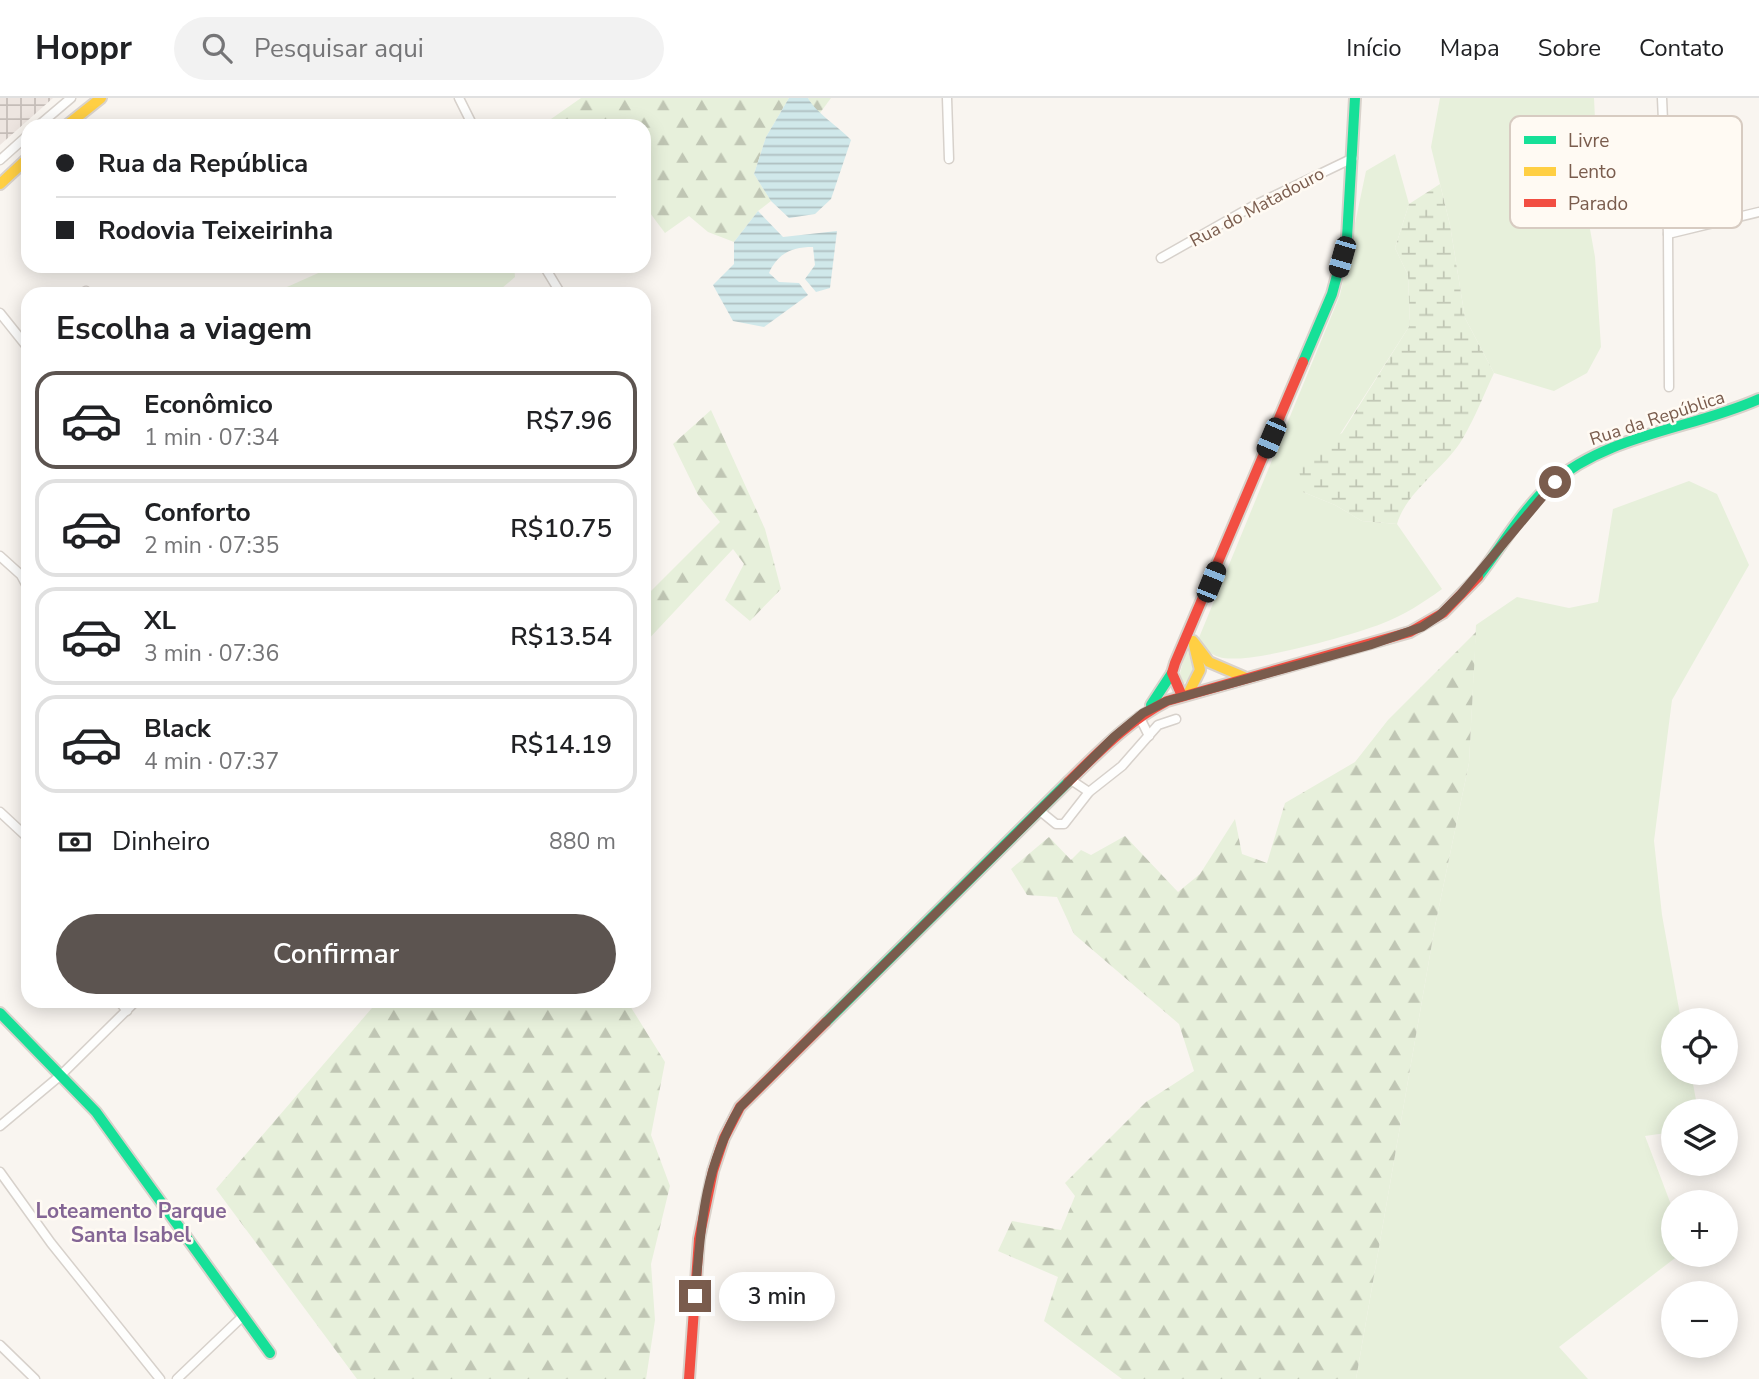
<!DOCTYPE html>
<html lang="pt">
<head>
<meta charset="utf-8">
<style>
	:root { --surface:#fff; --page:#f2f2f2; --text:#202124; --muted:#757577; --line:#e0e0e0; --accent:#5c5450 }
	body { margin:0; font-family:"Nunito Sans",sans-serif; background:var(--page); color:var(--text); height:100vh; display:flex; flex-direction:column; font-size:26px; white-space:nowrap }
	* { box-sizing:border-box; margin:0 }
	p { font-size:23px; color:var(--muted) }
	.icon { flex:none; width:38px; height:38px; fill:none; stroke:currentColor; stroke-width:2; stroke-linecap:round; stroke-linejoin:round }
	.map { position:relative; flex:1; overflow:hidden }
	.details { position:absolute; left:21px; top:189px; width:630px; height:721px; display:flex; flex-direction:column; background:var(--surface); border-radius:21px; box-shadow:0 4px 18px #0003 }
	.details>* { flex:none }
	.hud { position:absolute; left:21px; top:21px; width:630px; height:154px; border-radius:21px; box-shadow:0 4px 18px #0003; display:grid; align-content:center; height:154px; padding:0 35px; background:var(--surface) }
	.controls { position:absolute; left:1661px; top:910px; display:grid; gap:14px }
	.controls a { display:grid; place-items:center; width:77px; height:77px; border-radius:50%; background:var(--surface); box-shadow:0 4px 18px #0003; font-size:35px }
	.end { position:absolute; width:32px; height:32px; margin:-16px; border:9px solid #7a5c4d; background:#fff; box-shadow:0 0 0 4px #fff }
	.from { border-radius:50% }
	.bubble { position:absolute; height:49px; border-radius:24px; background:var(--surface); box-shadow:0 4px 18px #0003; font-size:23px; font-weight:600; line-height:49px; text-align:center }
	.car { position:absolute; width:21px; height:42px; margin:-21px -10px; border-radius:9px; box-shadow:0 0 5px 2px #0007; background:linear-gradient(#222 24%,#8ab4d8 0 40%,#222 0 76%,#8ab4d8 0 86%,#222 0) }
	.hud b { display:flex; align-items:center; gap:24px; height:66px; font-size:26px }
	.hud b+b { border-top:2px solid var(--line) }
	.hud i { width:18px; height:18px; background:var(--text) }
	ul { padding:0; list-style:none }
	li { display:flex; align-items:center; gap:21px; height:98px; margin:0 14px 10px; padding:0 21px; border:4px solid var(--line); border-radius:21px }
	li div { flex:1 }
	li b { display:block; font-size:26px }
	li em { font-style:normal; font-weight:600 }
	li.active { border-color:var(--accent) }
	li>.icon { width:63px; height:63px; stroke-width:1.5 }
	h2 { padding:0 35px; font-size:32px; line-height:84px }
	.pay { display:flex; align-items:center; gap:18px; height:77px; padding:0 35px; font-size:26px }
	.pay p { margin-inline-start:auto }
	.button { display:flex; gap:14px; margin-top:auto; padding:14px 35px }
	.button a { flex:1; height:80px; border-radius:42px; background:var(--accent); color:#fff; font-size:28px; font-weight:600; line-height:80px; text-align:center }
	header { display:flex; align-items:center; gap:42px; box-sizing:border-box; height:98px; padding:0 35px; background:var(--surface); border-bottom:2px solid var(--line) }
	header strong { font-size:33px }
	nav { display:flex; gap:38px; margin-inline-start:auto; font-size:24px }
	.search { width:490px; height:63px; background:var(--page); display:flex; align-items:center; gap:18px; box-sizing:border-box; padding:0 24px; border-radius:38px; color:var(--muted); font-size:26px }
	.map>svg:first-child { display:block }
	.industrial { fill:url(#industrial-grid) }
	.grass { fill:#e7f0db }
	.forest { fill:url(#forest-firs) }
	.wetland { fill:url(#wetland-marsh) }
	.water { fill:url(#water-rules) }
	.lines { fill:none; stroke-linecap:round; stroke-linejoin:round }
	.street-casing { stroke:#d7d1cb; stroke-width:11 }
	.fast-casing { stroke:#d9d2cb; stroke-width:14 }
	.slow-casing { stroke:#d9d2cb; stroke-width:14 }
	.jam-casing { stroke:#d9d2cb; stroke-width:14 }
	.street { stroke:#fefefd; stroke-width:8 }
	.fast { stroke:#16e098; stroke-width:10 }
	.slow { stroke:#ffcf43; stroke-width:10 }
	.jam { stroke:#f24e42; stroke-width:10 }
	.route { stroke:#7a5c4d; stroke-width:9 }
	.labels { text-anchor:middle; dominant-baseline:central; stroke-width:5; stroke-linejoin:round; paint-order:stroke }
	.street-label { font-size:18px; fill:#7a5c4d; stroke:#fffaf3 }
	.quarter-label { font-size:21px; font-weight:bold; fill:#846695; stroke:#fffaf3 }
	.key { fill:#fffaf3; stroke:#d7cbc1; stroke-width:2 }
	.key-label { font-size:19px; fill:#7a5c4d }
</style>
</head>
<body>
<header>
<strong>Hoppr</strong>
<div class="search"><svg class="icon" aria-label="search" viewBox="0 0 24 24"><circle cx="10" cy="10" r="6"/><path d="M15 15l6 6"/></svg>Pesquisar aqui</div>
<nav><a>Início</a><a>Mapa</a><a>Sobre</a><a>Contato</a></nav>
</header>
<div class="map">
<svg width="1759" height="1281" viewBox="0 0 1759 1281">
	<defs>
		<pattern id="industrial-grid" width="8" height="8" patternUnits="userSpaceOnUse" patternTransform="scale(1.75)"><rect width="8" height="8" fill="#ede5e0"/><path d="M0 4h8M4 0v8" fill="none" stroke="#c5bdb8"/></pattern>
		<pattern id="forest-firs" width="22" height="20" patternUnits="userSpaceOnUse" patternTransform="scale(1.75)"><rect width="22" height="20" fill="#e7f0db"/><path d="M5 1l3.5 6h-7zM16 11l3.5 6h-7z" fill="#c0c6b4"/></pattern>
		<pattern id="wetland-marsh" width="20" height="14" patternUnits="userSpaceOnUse" patternTransform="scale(1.75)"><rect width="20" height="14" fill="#e7f0db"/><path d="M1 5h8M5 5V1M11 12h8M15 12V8" fill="none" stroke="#c0c6b4"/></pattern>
		<pattern id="water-rules" width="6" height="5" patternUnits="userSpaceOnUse" patternTransform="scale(1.75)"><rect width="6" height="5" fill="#d0e8ea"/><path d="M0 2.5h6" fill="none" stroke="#aebfc0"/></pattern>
	</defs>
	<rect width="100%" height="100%" fill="#f9f5f0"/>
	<polygon class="industrial" points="0,0 53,0 0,47"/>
	<g class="grass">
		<polygon points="1440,0 1594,0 1598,85 1588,120 1595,159 1601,249 1587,275 1554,293 1494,275 1465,220 1450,127 1431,49"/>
		<path d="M1395,56L1409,106L1395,150L1408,177L1410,227L1303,394L1335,407L1362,423L1397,426L1442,491C1423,505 1404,517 1381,526C1352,537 1246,568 1219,559C1209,556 1204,549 1198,542L1340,197L1366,73Z"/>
		<polygon points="334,168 514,168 515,179 495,196 280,196 278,193"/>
		<polygon points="1689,383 1717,396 1749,467 1672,602 1654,743 1662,817 1681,922 1673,922 1673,975 1691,975 1698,1013 1673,1013 1673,1034 1645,1038 1673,1112 1673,1157 1679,1157 1559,1249 1588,1281 1356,1281 1435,828 1469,665 1476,527 1517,499 1569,510 1598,504 1613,411"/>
		<polygon points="1187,549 1194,574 1183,587 1180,575"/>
	</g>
	<g class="forest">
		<polygon points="581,0 789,0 766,39 754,76 771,103 758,113 734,144 708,134 689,118 665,135 644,107 644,28 541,28"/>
		<polygon points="808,0 831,0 820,15 813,11"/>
		<polygon points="711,312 765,431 781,491 750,523 725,502 744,466 733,451 644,546 644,500 720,424 698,397 673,346"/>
		<polygon points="1476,534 1469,665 1435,828 1356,1281 1122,1281 1044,1223 1058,1179 998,1153 1012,1123 1061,1132 1075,1098 1065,1085 1146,1004 1194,973 1179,926 1074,836 1057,799 1027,797 1011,771 1049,739 1071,762 1081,752 1091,757 1125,738 1178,794 1200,776 1235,721 1242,756 1267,765 1285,705 1355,664 1388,622"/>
		<polygon points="378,903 627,903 665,964 651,1037 670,1088 651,1166 655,1222 646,1281 357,1281 216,1091"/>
	</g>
	<path class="wetland" d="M1440,86L1450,127L1465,220L1494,275C1484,296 1475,320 1463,340C1445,371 1407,392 1397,426L1362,423L1335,407L1303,394L1297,361L1342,335L1410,227L1408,177L1395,150L1409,106Z"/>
	<g class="water">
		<path d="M789,0H808C815,14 839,29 851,42L831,101L815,116L789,120L771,103L754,76L766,39Z"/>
		<path d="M758,113L783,139L837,133L830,190L816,194L805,181L815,167L813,149C792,149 778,155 769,175L779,184L799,185L808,197L764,229L733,223L713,187L734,166V144Z"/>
	</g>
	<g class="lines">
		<g class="street-casing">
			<g id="street">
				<polyline points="459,0 473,28"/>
				<polyline points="947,0 949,61"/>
				<polyline points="1662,0 1668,136 1669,289"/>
				<polyline points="38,28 71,0"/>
				<polyline points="0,62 28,37"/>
				<polyline points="1668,136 1759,114"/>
				<polyline points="1161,160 1253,108 1353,60"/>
				<polyline points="544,168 561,196"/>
				<polyline points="82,196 86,193"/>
				<polyline points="0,215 28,250"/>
				<polyline points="0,458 21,477 28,490"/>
				<polyline points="1139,618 1149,638"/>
				<polyline points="1071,682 1089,694"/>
				<polyline points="1040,713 1056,726 1064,726 1089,694 1122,668 1158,627 1176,621"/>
				<polyline points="0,714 28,740"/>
				<polyline points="119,903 127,913"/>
				<polyline points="0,1028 61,977 136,903"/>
				<polyline points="0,1074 51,1145 160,1281"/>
				<polyline points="0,1247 35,1281"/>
				<polyline points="177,1281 243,1218"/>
			</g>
		</g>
		<g class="fast-casing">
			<g id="fast">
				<polyline points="1303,264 1332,196 1347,140 1355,0"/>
				<path d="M1478,479C1502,448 1522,412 1551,386C1608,336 1692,331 1759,301"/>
				<polyline points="1151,607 1172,575"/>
				<polyline points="0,915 96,1014 270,1255"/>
				<polyline points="826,924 1068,684"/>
			</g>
		</g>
		<g class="slow-casing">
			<g id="slow">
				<polyline points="66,28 101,0"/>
				<polyline points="0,86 28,60"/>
				<polyline points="1193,543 1209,564 1244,579"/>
				<polyline points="1188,596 1200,572 1194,547"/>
			</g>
		</g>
		<g class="jam-casing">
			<g id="jam">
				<polyline points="1182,598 1172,575 1175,565 1303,264"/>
				<path d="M1068,684C1099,654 1128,623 1167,603L1410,534L1443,515L1478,479"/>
				<polyline points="689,1281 699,1141 713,1073 724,1040 740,1009 826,924"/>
			</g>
		</g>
		<use href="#street" class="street"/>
		<use href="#fast" class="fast"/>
		<use href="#slow" class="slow"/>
		<use href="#jam" class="jam"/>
	</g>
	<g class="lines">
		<path class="route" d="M695,1198C701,1128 703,1072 740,1009L1114,639L1143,615L1167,603L1370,547L1422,529L1440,517L1461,496L1555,384"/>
	</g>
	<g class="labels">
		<g class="street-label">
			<text transform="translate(1257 109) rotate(-28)">Rua do Matadouro</text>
			<text transform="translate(1657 320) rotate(-18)">Rua da República</text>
		</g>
		<g class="quarter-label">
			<text x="131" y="1113">Loteamento Parque<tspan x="131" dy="24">Santa Isabel</tspan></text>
		</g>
	</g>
	<rect x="1510" y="18" width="232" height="112" rx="10" class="key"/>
	<rect x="1524" y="38" width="32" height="8" fill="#16e098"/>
	<rect x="1524" y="69" width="32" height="9" fill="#ffcf43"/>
	<rect x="1524" y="101" width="32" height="8" fill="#f24e42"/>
	<g class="key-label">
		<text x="1568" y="49">Livre</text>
		<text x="1568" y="80">Lento</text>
		<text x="1568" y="112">Parado</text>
	</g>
</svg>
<div class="controls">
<a><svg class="icon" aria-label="locate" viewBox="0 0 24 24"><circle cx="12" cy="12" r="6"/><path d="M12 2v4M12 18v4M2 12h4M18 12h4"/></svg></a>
<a><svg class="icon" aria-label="layers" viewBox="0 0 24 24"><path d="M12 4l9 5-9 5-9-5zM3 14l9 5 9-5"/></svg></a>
<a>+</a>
<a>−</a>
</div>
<i class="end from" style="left:1555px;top:384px"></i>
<i class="end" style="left:695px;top:1198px"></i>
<div class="bubble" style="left:719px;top:1174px;width:116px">3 min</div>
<i class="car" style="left:1342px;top:159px;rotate:196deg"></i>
<i class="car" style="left:1271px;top:340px;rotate:203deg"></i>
<i class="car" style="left:1211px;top:484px;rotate:22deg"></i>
<div class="hud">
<b><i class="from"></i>Rua da República</b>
<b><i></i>Rodovia Teixeirinha</b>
</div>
<section class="details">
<h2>Escolha a viagem</h2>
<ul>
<li class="active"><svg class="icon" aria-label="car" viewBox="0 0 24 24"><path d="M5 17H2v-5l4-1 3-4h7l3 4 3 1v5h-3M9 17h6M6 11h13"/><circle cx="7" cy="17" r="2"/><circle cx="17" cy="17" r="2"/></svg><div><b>Econômico</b><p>1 min · 07:34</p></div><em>R$7.96</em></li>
<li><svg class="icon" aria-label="car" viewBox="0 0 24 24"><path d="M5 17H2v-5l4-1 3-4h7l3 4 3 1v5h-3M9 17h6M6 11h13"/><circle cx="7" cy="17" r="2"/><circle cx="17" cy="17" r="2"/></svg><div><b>Conforto</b><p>2 min · 07:35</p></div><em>R$10.75</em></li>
<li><svg class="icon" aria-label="car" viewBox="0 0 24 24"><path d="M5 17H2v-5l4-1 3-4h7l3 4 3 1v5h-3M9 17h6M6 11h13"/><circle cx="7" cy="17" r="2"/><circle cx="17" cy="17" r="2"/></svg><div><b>XL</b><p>3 min · 07:36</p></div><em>R$13.54</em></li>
<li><svg class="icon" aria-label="car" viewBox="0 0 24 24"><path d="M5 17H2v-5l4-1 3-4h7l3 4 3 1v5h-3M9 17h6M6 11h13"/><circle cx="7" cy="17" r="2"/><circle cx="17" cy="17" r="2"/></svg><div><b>Black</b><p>4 min · 07:37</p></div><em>R$14.19</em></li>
</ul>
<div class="pay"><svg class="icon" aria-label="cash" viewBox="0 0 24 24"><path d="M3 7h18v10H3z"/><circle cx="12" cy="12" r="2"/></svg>Dinheiro<p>880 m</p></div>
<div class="button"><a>Confirmar</a></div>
</section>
</div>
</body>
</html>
